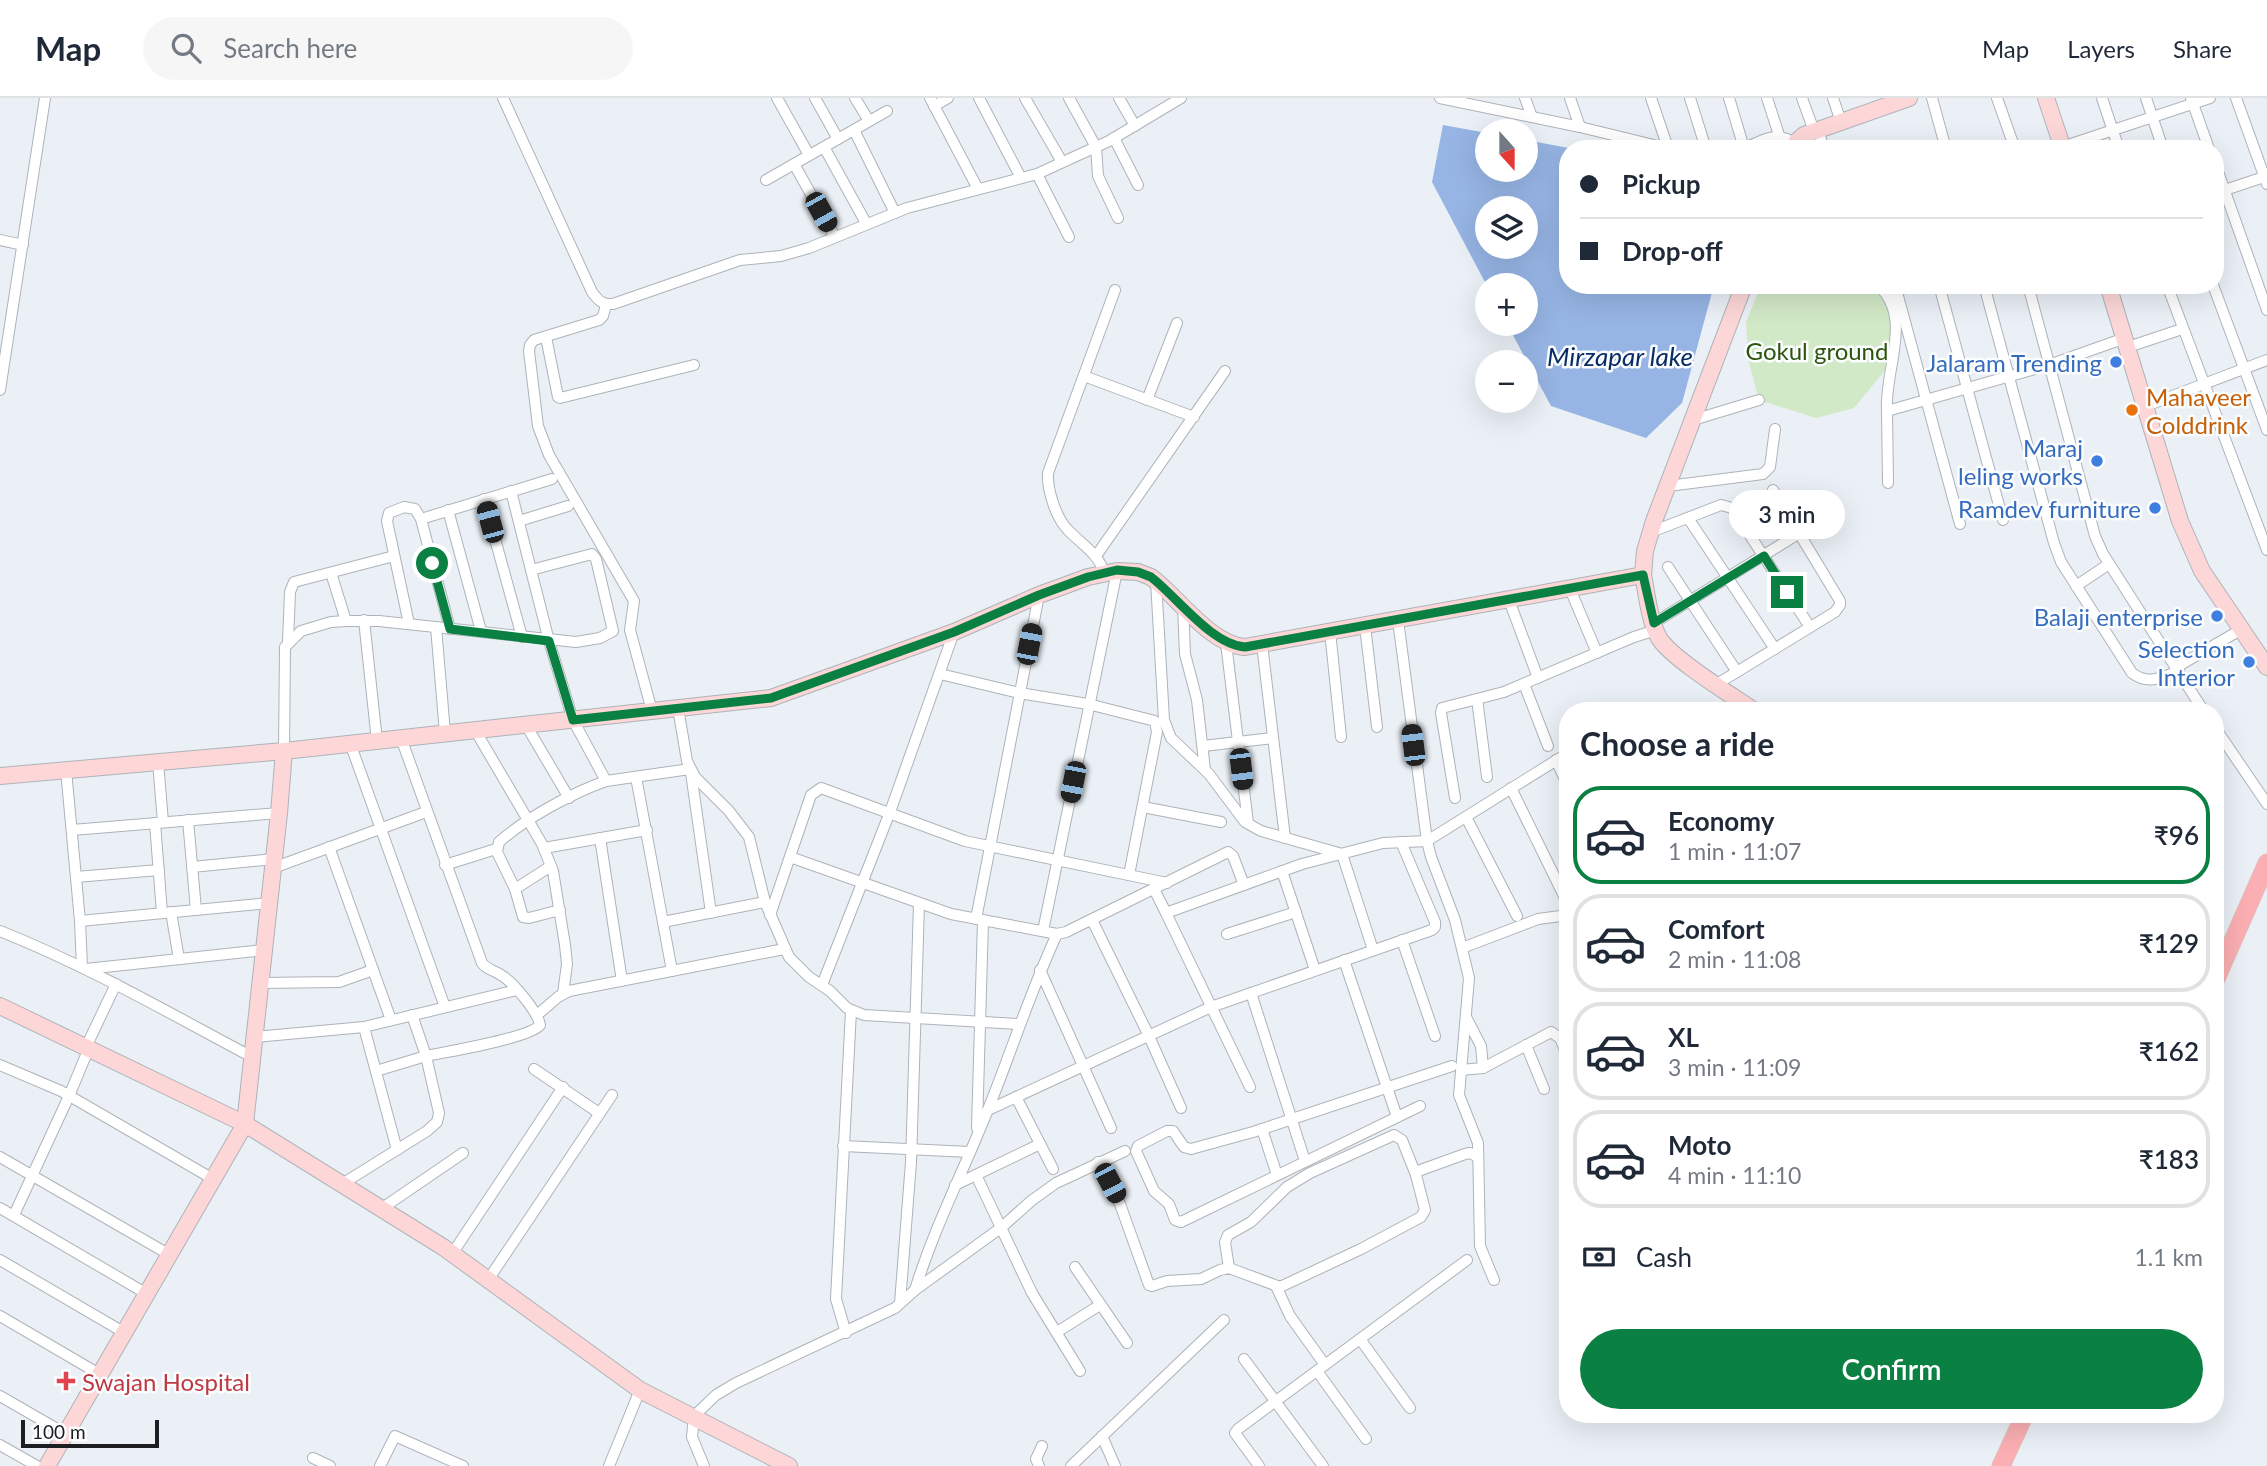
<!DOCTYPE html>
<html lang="en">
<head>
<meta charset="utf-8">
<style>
	:root { --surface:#fff; --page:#f6f6f7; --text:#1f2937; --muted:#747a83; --line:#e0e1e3; --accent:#0b8043 }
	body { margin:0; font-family:Lato,sans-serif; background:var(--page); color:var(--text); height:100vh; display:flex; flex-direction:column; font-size:26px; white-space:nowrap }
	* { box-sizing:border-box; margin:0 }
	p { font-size:23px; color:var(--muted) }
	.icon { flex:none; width:38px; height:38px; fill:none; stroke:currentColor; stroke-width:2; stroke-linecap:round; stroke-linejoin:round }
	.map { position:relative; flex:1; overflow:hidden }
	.panel { position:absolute; left:1559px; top:604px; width:665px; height:721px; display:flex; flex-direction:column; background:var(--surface); border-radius:28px; box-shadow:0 7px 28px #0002 }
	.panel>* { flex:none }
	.banner { position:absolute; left:1559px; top:42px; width:665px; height:154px; border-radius:28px; box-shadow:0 7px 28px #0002; display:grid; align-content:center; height:154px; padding:0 21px; background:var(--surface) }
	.needle { width:46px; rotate:159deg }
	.buttons { position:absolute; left:1475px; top:21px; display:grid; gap:14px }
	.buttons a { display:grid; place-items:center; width:63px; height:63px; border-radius:50%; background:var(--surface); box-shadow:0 7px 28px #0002; font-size:35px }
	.scale { position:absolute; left:21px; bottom:18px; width:138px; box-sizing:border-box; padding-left:7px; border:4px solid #1d1e21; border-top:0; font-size:19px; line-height:24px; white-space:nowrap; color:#1d1e21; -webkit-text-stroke:5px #fcfdfe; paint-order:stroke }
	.end { position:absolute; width:32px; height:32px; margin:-16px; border:9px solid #0b8043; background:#fff; box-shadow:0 0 0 4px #fff }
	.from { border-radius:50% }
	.bubble { position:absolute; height:49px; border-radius:24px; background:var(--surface); box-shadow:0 7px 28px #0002; font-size:23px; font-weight:600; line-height:49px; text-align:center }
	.car { position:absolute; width:21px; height:42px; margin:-21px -10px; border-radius:9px; box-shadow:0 0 5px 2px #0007; background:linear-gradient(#222 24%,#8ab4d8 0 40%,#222 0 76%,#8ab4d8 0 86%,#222 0) }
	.banner b { display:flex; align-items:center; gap:24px; height:66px; font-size:26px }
	.banner b+b { border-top:2px solid var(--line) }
	.banner i { width:18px; height:18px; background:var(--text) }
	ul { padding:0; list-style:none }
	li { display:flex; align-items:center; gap:21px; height:98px; margin:0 14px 10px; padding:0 7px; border:4px solid var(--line); border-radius:28px }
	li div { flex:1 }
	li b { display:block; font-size:26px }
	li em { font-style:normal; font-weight:600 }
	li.active { border-color:var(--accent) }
	li>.icon { width:63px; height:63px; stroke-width:1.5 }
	h2 { padding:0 21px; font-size:32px; line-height:84px }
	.pay { display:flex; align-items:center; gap:18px; height:77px; padding:0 21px; font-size:26px }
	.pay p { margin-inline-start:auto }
	.primary-button { display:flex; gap:14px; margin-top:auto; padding:14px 21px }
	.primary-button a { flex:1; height:80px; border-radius:42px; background:var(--accent); color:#fff; font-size:28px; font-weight:600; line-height:80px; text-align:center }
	header { display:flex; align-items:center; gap:42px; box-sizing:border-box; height:98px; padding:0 35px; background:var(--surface); border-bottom:2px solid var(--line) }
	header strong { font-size:33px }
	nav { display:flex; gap:38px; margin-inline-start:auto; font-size:24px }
	.search { width:490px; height:63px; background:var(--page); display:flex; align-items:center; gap:18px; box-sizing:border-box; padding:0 24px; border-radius:38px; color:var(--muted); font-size:26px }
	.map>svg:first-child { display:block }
	.green { fill:#d2e9c7 }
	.water { fill:#96b4e4; fill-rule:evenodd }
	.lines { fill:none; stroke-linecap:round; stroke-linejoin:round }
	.street-casing { stroke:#aeb3b9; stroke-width:12 }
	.secondary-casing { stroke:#aeb3b9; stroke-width:18 }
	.primary-casing { stroke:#cdcece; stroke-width:19 }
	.street { stroke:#fff; stroke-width:10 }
	.secondary { stroke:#fdd7d8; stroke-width:16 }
	.primary { stroke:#fbafb2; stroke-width:18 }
	.route { stroke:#0b8043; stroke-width:9 }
	.shop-dot { fill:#3f7fe0; stroke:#fcfdfe; stroke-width:2.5 }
	.food-dot { fill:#e8710a; stroke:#fcfdfe; stroke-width:2.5 }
	.health-dot { fill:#e0444e; stroke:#fcfdfe; stroke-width:2.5 }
	.labels { text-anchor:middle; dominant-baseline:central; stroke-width:5; stroke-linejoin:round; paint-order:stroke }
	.park-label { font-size:24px; fill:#2d550f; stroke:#fcfdfe }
	.shop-label { font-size:24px; fill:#366cbe; stroke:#fcfdfe; text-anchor:end }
	.food-label { font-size:24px; fill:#c56008; stroke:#fcfdfe; text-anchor:start }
	.health-label { font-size:24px; fill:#be3a42; stroke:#fcfdfe; text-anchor:start }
	.water-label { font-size:26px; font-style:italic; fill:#082c64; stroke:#fcfdfe }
</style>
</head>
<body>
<header>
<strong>Map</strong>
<div class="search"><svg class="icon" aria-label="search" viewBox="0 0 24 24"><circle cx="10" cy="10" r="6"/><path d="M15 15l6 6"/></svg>Search here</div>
<nav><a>Map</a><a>Layers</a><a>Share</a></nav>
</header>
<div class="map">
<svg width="2267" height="1368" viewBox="0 0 2267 1368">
	<rect width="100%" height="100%" fill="#eaf0f6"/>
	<polygon class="green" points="1761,187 1867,187 1895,212 1891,265 1854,310 1816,320 1759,302 1748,261 1746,224"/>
	<path class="water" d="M1443,27L1487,35L1488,72H1526V42L1574,51H1568V187H1714L1682,305L1646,340L1551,308L1507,226H1526V187L1487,188L1432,84ZM1488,110H1526V149H1488Z"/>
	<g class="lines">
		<g class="street-casing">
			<g id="street">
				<path d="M503,0L592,194C598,202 602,207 613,206L740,162L781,158L809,150L907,110L1037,76L1109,43L1181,0"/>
				<polyline points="777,0 809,57"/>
				<polyline points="815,0 838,41"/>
				<polyline points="855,0 869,23"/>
				<polyline points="930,0 978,91"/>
				<polyline points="979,0 1021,80"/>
				<polyline points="1025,0 1062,64"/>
				<polyline points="1069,0 1096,49 1098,78 1118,120"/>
				<polyline points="1119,0 1135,28"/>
				<polyline points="1440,0 1580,29 1670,51"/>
				<polyline points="1525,0 1532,19"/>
				<polyline points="1570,0 1580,29"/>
				<polyline points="1651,0 1668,50"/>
				<polyline points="1690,0 1706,51"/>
				<polyline points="1729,0 1744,50"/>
				<polyline points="1767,0 1779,37"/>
				<polyline points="1802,0 1814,33"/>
				<polyline points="1833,0 1841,24"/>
				<polyline points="1932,0 1946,51"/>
				<polyline points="1997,0 2015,51"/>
				<polyline points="2102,0 2119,51"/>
				<polyline points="2146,0 2163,51"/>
				<polyline points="2191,0 2209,51"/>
				<polyline points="2236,0 2267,86"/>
				<polyline points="934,8 948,0"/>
				<polyline points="854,32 895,115"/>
				<polyline points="1818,32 1824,51"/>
				<polyline points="1114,40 1138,87"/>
				<polyline points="824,49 866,125"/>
				<polyline points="2062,49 2210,0"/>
				<path d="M1743,51C1764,42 1775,32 1796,46"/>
				<polyline points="2040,51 2061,45"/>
				<polyline points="794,66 835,139"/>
				<polyline points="2216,68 2267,212"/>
				<polyline points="1037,76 1069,139"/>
				<polyline points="766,82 887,13"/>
				<polyline points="2216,95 2267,78"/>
				<polyline points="0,142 23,147"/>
				<path d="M1878,187C1914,220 1884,271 1887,313"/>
				<polyline points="1895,187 1960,426"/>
				<polyline points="1939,187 2003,422"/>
				<path d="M1984,187L2054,445L2061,464L2132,575C2148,587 2160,580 2177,574"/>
				<polyline points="2028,187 2095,438 2103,456 2203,612"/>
				<polyline points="2167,187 2267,452"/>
				<polyline points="2213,187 2267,332"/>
				<polyline points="1891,194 1915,187"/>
				<polyline points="606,207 603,218 599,222 534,242 530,247 529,253 538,328 549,357 634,503 630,532 652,613"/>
				<polyline points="546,239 558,299 560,300 694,267"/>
				<polyline points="2128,249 2182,231"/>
				<polyline points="1084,278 1194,319"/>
				<polyline points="0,292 45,0"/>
				<polyline points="1147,302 1177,225"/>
				<polyline points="2146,308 2267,262"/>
				<polyline points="1693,322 1759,302"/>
				<polyline points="1888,385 1887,313 2049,267 2125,240"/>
				<polyline points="1668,388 1763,376 1770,369 1775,331"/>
				<polyline points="511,393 549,543 573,622 606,683"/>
				<polyline points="484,401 522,539"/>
				<polyline points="448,412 481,533"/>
				<polyline points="1688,420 1775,551"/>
				<polyline points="421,421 552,381"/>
				<polyline points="519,423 568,408"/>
				<polyline points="1651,434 1721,407 1732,410 1810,529"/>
				<polyline points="1096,458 1225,273"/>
				<polyline points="1668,469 1737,574"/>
				<path d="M1104,474C1098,455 1081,446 1068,432C1056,420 1047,392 1048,375L1115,192"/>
				<polyline points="331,475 346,523"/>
				<polyline points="1156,483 1164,622 1171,640 1209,676 1245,724 1261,733 1342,756 1373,852"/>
				<polyline points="2076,488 2109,466"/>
				<polyline points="1570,491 1597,555"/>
				<polyline points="1509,502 1538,580"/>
				<polyline points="1183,508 1185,556 1197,602 1205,672"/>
				<polyline points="364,522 377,643"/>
				<polyline points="1398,522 1427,743 1431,759 1455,822 1469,880 1459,997 1478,1045 1480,1148 1494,1182"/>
				<polyline points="1654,525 1798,436"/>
				<polyline points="409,526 387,423 389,415 404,409 415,411 421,421 450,531"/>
				<polyline points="1365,528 1377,629"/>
				<polyline points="436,529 445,635"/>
				<polyline points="1330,533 1341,639"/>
				<polyline points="288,544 290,494 294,484 394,458"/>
				<polyline points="1226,545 1248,725"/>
				<polyline points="1262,546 1285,740"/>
				<polyline points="2175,570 2242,531"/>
				<polyline points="940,576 1019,595 1088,606 1155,623 1157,634 1129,777"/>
				<polyline points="1524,586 1548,648"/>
				<polyline points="1717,586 1835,514 1840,507 1840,503 1773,392"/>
				<polyline points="1477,601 1487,679"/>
				<polyline points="678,610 687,663 695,679 729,713 749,739 765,804 789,859 809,879 830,893 847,910 864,917 1019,926"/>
				<polyline points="526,627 569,700"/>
				<polyline points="2216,631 2267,706"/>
				<polyline points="475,632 542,746 553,773 565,847 567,866 563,896"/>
				<polyline points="350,645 445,909"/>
				<polyline points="1203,648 1273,640"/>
				<polyline points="284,653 285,549 301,533 331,524 346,523 379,523 576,544 600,540 613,533 596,461 592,456 531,472"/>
				<polyline points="1556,662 1568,688"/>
				<polyline points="158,664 163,724"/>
				<polyline points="66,672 80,823 82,869"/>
				<polyline points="691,675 711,815"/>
				<polyline points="636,679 672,873"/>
				<polyline points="1511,690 1568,806"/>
				<polyline points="1455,700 1441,615 1442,610 1504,594 1634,539 1656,532"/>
				<polyline points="1143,709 1221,724"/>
				<polyline points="1466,719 1517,818"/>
				<polyline points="188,722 196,812"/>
				<polyline points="155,725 162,815"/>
				<polyline points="72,732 279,715"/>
				<polyline points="600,740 622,883"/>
				<polyline points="329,749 391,922"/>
				<polyline points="544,750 647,732"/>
				<polyline points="790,759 951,816 1057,836 1066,834 1228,754 1233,758 1244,787"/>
				<polyline points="445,767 496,751"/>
				<polyline points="192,769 274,761"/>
				<polyline points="273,770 426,714"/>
				<polyline points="1282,773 1315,872"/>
				<polyline points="76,779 159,772"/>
				<polyline points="515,791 551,768"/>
				<polyline points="1154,791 1166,815"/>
				<path d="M560,812L529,820L523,819L515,791L497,754L499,744C526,720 572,695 606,683L690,671"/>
				<polyline points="171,814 179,861"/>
				<polyline points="770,817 811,697 821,690 965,743 1167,785"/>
				<polyline points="976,821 1039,497"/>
				<polyline points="1092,822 1148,936 1181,1010"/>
				<polyline points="80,823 269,805"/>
				<polyline points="663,824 765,804"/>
				<path d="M0,833C88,868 169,915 252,959"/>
				<polyline points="1043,833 1117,473"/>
				<polyline points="1227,836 1296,814"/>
				<polyline points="1402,842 1435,938"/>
				<polyline points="1462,850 1538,821 1568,817"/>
				<polyline points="1344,862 1397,1019"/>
				<polyline points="86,871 264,852"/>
				<polyline points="1040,872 1111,1030"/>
				<polyline points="260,885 339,884 373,872"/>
				<polyline points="822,887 890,714 954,534"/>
				<polyline points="1251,895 1305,1063"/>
				<polyline points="537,917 558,899 569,893 784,851"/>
				<polyline points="1466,919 1481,948 1483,970"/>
				<polyline points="364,929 397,1052"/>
				<polyline points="255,939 364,929 517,892"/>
				<polyline points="1526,947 1544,991"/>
				<polyline points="86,949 116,886"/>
				<polyline points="0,967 61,993 213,1081"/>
				<polyline points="534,971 599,1015"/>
				<polyline points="1461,972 1483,970 1551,934 1560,940 1568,959"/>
				<polyline points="376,973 426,958 412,917"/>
				<polyline points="1250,989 1166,815 1302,766 1383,745 1427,743 1568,655"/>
				<polyline points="1016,999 1053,1071"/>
				<polyline points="1420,1008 1181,1124 1175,1122 1169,1106 1154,1093 1136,1053 1138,1048 1167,1033 1173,1033 1184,1049 1191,1051 1253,1034 1452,968"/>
				<polyline points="988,1012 1211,909 1432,832 1435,829 1435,824 1401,744"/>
				<polyline points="977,1030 983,823"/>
				<polyline points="1262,1031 1277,1077"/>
				<polyline points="843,1048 970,1054"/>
				<polyline points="0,1059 170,1157"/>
				<polyline points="1098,1064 1120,1106 1149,1187 1152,1188 1167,1183 1201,1181 1220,1172 1229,1170 1280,1189 1361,1151 1421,1119 1425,1112 1416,1077 1418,1073 1465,1056 1470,1055 1478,1059"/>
				<polyline points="976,1077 1032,1195 1080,1273"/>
				<path d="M342,1086L427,1033L437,1024L439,1015L426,958C446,954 530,940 540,927C538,914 513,884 501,877C494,872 487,872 482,865L401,640"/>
				<polyline points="955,1087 1040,1046"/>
				<polyline points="0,1110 147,1196"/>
				<polyline points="381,1111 463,1055"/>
				<polyline points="14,1117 69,998 89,950"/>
				<polyline points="452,1156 563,989"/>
				<polyline points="0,1162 125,1235"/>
				<polyline points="1075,1169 1127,1245"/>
				<polyline points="1229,1170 1225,1144 1228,1137 1251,1124 1287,1089 1310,1075 1394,1037 1402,1042 1416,1077"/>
				<polyline points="488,1182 612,997"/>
				<polyline points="1276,1188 1290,1218 1325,1267"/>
				<path d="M915,1192C934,1130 963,1074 987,1014C1011,955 1030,894 1057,836"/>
				<polyline points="900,1205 911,1064 919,806"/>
				<polyline points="0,1218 101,1277"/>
				<polyline points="1057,1234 1100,1207"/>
				<polyline points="846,1235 836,1201 851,913"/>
				<polyline points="1360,1241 1410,1310"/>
				<polyline points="1244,1261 1323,1368"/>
				<polyline points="1317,1273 1366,1341"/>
				<polyline points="0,1298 66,1336"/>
				<polyline points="1102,1338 1115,1368"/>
				<polyline points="0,1347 37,1368"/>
				<polyline points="313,1360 330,1368"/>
				<polyline points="380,1368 395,1338 463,1368"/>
				<polyline points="609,1368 640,1292"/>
				<polyline points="704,1368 692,1339 694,1318 716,1297 736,1285 895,1210 915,1192 1002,1129 1031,1103 1056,1085 1125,1053"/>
				<polyline points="1039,1368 1036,1361 1042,1348"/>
				<polyline points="1071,1368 1224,1222"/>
				<polyline points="1259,1368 1235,1335 1238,1331 1467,1162"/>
			</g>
		</g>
		<g class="secondary-casing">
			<g id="secondary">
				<polyline points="2046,0 2063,51"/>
				<polyline points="1794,51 1797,43 1804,37 1909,0"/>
				<polyline points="2108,187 2180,423 2202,473 2267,569"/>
				<path d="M1643,477C1647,496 1649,522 1659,540C1671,560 1731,597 1753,612"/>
				<path d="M0,678L284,653L771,600L954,534L1039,497L1088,479L1117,473L1138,474L1151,479C1178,499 1211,547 1245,549L1643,477L1645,453L1654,423L1744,187"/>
				<polyline points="0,908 245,1026 443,1149 640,1292 789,1368"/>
				<polyline points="47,1368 245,1026 279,715 284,653"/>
			</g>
		</g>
		<g class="primary-casing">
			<g id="primary">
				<polyline points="2216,881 2267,765"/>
				<polyline points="2001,1368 2025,1316"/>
			</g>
		</g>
		<use href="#street" class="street"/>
		<use href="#secondary" class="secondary"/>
		<use href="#primary" class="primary"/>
	</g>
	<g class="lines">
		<path class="route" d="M432,465L450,531L549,543L573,622L771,600L954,534L1039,497L1088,479L1117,472L1138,474L1151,479C1177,499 1212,547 1245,549L1643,477L1654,525L1764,458L1787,494"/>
	</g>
	<g class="shop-dot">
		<circle cx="2116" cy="264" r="7"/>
		<circle cx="2097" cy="363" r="7"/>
		<circle cx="2155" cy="410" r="7"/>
		<circle cx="2217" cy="518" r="7"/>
		<circle cx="2249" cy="564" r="7"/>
	</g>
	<circle class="food-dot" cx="2132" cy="312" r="7"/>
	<path class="health-dot" d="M62.5 1272.5h7v7h7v7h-7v7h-7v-7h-7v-7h7z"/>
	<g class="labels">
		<g class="park-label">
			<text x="1817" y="252">Gokul ground</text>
		</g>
		<g class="shop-label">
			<text x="2102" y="264">Jalaram Trending</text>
			<text x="2083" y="349">Maraj<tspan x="2083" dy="28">leling works</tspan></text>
			<text x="2141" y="410">Ramdev furniture</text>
			<text x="2203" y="518">Balaji enterprise</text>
			<text x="2235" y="550">Selection<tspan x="2235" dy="28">Interior</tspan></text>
		</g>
		<g class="food-label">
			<text x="2146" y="298">Mahaveer<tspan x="2146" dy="28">Colddrink</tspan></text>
		</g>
		<g class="health-label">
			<text x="82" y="1283">Swajan Hospital</text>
		</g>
		<g class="water-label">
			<text x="1620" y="258">Mirzapar lake</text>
		</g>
	</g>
</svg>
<div class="buttons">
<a><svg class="needle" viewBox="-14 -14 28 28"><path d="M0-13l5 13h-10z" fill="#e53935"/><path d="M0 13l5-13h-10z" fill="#747a83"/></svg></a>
<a><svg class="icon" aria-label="layers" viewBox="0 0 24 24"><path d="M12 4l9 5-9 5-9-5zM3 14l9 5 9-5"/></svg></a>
<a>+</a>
<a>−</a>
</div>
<div class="scale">100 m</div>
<i class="end from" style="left:432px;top:465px"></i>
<i class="end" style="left:1787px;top:494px"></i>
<div class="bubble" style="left:1729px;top:392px;width:116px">3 min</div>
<i class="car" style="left:821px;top:114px;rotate:151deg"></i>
<i class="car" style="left:490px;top:424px;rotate:345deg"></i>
<i class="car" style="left:1029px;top:546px;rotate:11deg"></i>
<i class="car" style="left:1413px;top:647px;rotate:353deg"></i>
<i class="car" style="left:1241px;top:671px;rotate:173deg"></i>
<i class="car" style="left:1073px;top:684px;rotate:191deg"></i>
<i class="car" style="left:1110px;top:1085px;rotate:152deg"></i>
<div class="banner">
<b><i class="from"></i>Pickup</b>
<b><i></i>Drop-off</b>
</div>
<section class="panel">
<h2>Choose a ride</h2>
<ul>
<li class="active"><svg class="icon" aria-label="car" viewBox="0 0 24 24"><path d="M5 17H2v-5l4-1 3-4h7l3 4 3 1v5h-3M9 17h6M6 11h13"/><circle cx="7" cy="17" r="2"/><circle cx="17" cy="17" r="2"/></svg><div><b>Economy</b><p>1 min · 11:07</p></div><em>₹96</em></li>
<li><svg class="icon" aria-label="car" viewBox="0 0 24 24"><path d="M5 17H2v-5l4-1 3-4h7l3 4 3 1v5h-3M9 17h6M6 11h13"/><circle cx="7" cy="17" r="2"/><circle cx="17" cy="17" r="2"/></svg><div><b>Comfort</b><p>2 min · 11:08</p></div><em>₹129</em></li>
<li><svg class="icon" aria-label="car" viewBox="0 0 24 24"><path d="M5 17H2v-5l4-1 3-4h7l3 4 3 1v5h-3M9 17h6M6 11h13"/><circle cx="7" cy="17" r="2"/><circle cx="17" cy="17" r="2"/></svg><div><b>XL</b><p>3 min · 11:09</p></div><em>₹162</em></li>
<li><svg class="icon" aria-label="car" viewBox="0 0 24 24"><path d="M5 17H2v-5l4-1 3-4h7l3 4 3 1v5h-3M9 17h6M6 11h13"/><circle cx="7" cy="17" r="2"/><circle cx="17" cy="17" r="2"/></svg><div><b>Moto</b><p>4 min · 11:10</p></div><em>₹183</em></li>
</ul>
<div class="pay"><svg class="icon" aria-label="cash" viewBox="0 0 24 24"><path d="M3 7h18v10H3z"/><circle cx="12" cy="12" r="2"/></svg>Cash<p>1.1 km</p></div>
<div class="primary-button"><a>Confirm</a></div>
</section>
</div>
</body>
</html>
